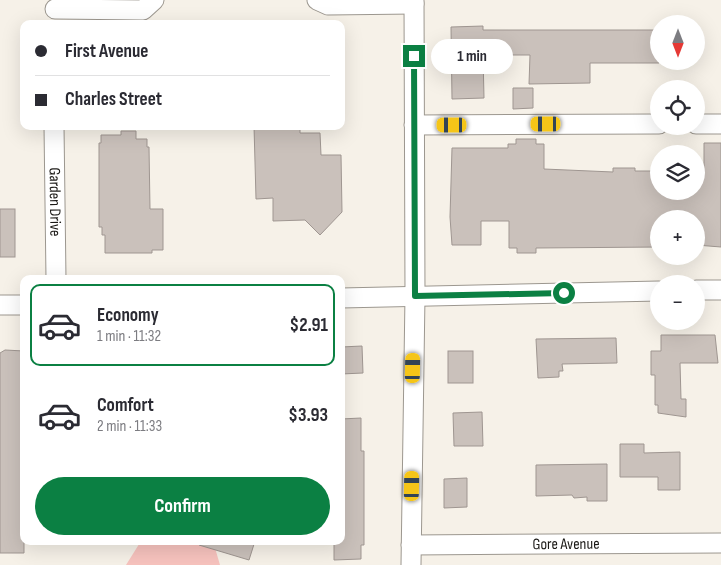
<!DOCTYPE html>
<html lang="en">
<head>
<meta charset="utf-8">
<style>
	:root { --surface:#fff; --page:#f2f2f3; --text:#2b2b33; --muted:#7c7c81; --line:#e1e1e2; --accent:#0b8043 }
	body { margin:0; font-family:"Sofia Sans Condensed",sans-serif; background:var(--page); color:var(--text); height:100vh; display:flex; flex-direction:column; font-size:19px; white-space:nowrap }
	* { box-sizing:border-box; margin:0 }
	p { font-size:16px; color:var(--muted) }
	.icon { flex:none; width:28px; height:28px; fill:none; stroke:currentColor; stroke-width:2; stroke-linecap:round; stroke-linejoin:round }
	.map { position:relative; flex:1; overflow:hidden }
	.drawer { position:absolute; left:20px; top:275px; width:325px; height:270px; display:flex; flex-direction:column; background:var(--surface); border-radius:10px; box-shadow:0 5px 20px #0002 }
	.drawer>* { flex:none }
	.banner { position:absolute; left:20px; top:20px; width:325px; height:110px; border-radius:10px; box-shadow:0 5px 20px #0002; display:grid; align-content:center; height:110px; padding:0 15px; background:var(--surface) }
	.needle { width:32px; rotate:180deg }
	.buttons { position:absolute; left:650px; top:15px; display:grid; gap:10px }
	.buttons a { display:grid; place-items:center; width:55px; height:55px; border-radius:50%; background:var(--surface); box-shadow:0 5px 20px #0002; font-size:25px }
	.end { position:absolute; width:22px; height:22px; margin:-11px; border:6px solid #0b8043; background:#fff; box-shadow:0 0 0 2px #fff }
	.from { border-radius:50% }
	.bubble { position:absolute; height:35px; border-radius:18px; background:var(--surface); box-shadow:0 5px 20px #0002; font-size:16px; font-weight:700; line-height:35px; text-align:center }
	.car { position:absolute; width:15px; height:30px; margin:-15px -8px; border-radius:6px; box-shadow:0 0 4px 1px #0007; background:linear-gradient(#f5c518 24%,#345 0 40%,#f5c518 0 76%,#345 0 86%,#f5c518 0) }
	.banner b { display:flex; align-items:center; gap:18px; height:48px; font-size:19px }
	.banner b+b { border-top:1px solid var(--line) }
	.banner i { width:12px; height:12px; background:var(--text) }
	ul { padding:9px 0 0; list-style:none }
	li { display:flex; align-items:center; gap:15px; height:82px; margin:0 10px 8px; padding:0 5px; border:2px solid transparent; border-radius:10px }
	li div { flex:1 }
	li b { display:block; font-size:19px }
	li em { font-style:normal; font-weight:700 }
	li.on { border-color:var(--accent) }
	li>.icon { width:45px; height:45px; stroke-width:1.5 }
	.button { display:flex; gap:10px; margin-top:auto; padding:10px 15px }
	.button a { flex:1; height:58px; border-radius:30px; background:var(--accent); color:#fff; font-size:20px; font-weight:700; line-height:58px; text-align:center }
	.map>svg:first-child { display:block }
	.green { fill:#f7c3be }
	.building { fill:#cac1bb; stroke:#9f9691 }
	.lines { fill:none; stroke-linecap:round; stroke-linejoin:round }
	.minor-casing { stroke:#9c978f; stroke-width:21 }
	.minor { stroke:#fff; stroke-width:19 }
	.route { stroke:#0b8043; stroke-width:6 }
	.labels { text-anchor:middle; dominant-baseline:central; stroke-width:4; stroke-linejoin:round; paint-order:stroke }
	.street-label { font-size:16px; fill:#1b1916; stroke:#fff }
</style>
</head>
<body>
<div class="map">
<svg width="721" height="565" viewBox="0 0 721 565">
	<rect width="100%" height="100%" fill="#f6f1e8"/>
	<polygon class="green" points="141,541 213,541 220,565 126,565"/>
	<g class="building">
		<polygon points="483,26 483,30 659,30 659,63 590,63 590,83 529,84 530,55 483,55 484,98 452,99 451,27"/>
		<polygon points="513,88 533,88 533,108 513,109"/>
		<polygon points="254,126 300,126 300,133 320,133 321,155 341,155 342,212 320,235 305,220 273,221 273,198 256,199"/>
		<polygon points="121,131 136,131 136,139 147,139 147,147 149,147 150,209 163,209 163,250 152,250 152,253 105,253 105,235 102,235 102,227 99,227 99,143 101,143 101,135 121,135"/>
		<polygon points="516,139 536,139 536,144 544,144 544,169 613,172 613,168 635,168 635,171 659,171 659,191 696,191 696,168 704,168 704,143 721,143 721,247 696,245 696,219 659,219 659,247 536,248 536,253 517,253 517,248 509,248 509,221 481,221 481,245 452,245 450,217 452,148 508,148 508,144 516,144"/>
		<rect x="0" y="209" width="15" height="48"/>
		<polygon points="661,335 715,335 718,363 680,363 681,399 686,399 686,417 658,413 658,405 655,405 655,375 651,375 651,351 661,351"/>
		<polygon points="616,338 617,363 562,364 563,371 559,371 559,377 538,378 536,339"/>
		<polygon points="362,346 363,373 341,374 341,347"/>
		<polygon points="5,350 24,351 24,553 0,553 0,353"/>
		<rect x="448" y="351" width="25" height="32"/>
		<polygon points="482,412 483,446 454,446 453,413"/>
		<polygon points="361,418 361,451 364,451 364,545 361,545 361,559 334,560 334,541 341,541 341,419"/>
		<polygon points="620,444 644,444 644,453 680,452 680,490 658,490 658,477 620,477"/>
		<polygon points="607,464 607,501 587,501 587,497 574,498 572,495 536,496 536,465"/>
		<polygon points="467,478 467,507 444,508 444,479"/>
		<polygon points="199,541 255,541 249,560 199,545"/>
	</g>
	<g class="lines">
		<g class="minor-casing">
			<g id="minor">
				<polyline points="317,0 328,5 414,4"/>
				<polyline points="55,9 143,10 154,0"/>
				<polyline points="696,124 721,124"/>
				<polyline points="414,125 659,124"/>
				<path id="s1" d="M54,126L56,279"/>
				<polyline points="696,290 721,290"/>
				<polyline points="341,298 659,291"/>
				<polyline points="0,305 24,305"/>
				<path id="s2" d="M411,545L721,543"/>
				<polyline points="411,565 415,296 414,0"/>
			</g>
		</g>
		<use href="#minor" class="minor"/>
	</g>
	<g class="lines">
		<polyline class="route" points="414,56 415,296 564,293"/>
	</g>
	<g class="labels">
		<g class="street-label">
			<text stroke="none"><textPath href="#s1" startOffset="76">Garden Drive</textPath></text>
			<text stroke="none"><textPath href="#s2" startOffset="155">Gore Avenue</textPath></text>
		</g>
	</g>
</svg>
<div class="buttons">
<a><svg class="needle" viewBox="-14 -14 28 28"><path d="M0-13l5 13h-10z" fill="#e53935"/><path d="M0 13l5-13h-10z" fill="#7c7c81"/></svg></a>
<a><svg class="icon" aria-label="locate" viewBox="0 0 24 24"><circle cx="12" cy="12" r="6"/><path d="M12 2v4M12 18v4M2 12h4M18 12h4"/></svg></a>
<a><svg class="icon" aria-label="layers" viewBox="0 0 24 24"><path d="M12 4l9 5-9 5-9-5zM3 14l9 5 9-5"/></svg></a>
<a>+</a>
<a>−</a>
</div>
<i class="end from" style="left:564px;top:293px"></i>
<i class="end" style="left:414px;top:56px"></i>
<div class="bubble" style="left:431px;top:39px;width:82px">1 min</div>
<i class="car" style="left:546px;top:124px;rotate:270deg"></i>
<i class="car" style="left:452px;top:125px;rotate:270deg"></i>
<i class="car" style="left:413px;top:368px;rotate:1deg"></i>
<i class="car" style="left:412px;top:486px;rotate:1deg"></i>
<div class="banner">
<b><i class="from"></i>First Avenue</b>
<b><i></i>Charles Street</b>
</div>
<section class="drawer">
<ul>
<li class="on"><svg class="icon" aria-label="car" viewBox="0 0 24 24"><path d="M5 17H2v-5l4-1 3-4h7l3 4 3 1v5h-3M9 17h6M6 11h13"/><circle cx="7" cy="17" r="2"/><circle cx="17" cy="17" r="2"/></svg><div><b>Economy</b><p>1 min · 11:32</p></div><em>$2.91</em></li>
<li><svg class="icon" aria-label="car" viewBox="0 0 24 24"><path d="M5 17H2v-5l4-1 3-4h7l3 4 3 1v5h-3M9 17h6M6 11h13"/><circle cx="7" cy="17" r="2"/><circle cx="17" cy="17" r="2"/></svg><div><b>Comfort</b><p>2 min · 11:33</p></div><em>$3.93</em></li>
</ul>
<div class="button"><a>Confirm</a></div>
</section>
</div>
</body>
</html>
